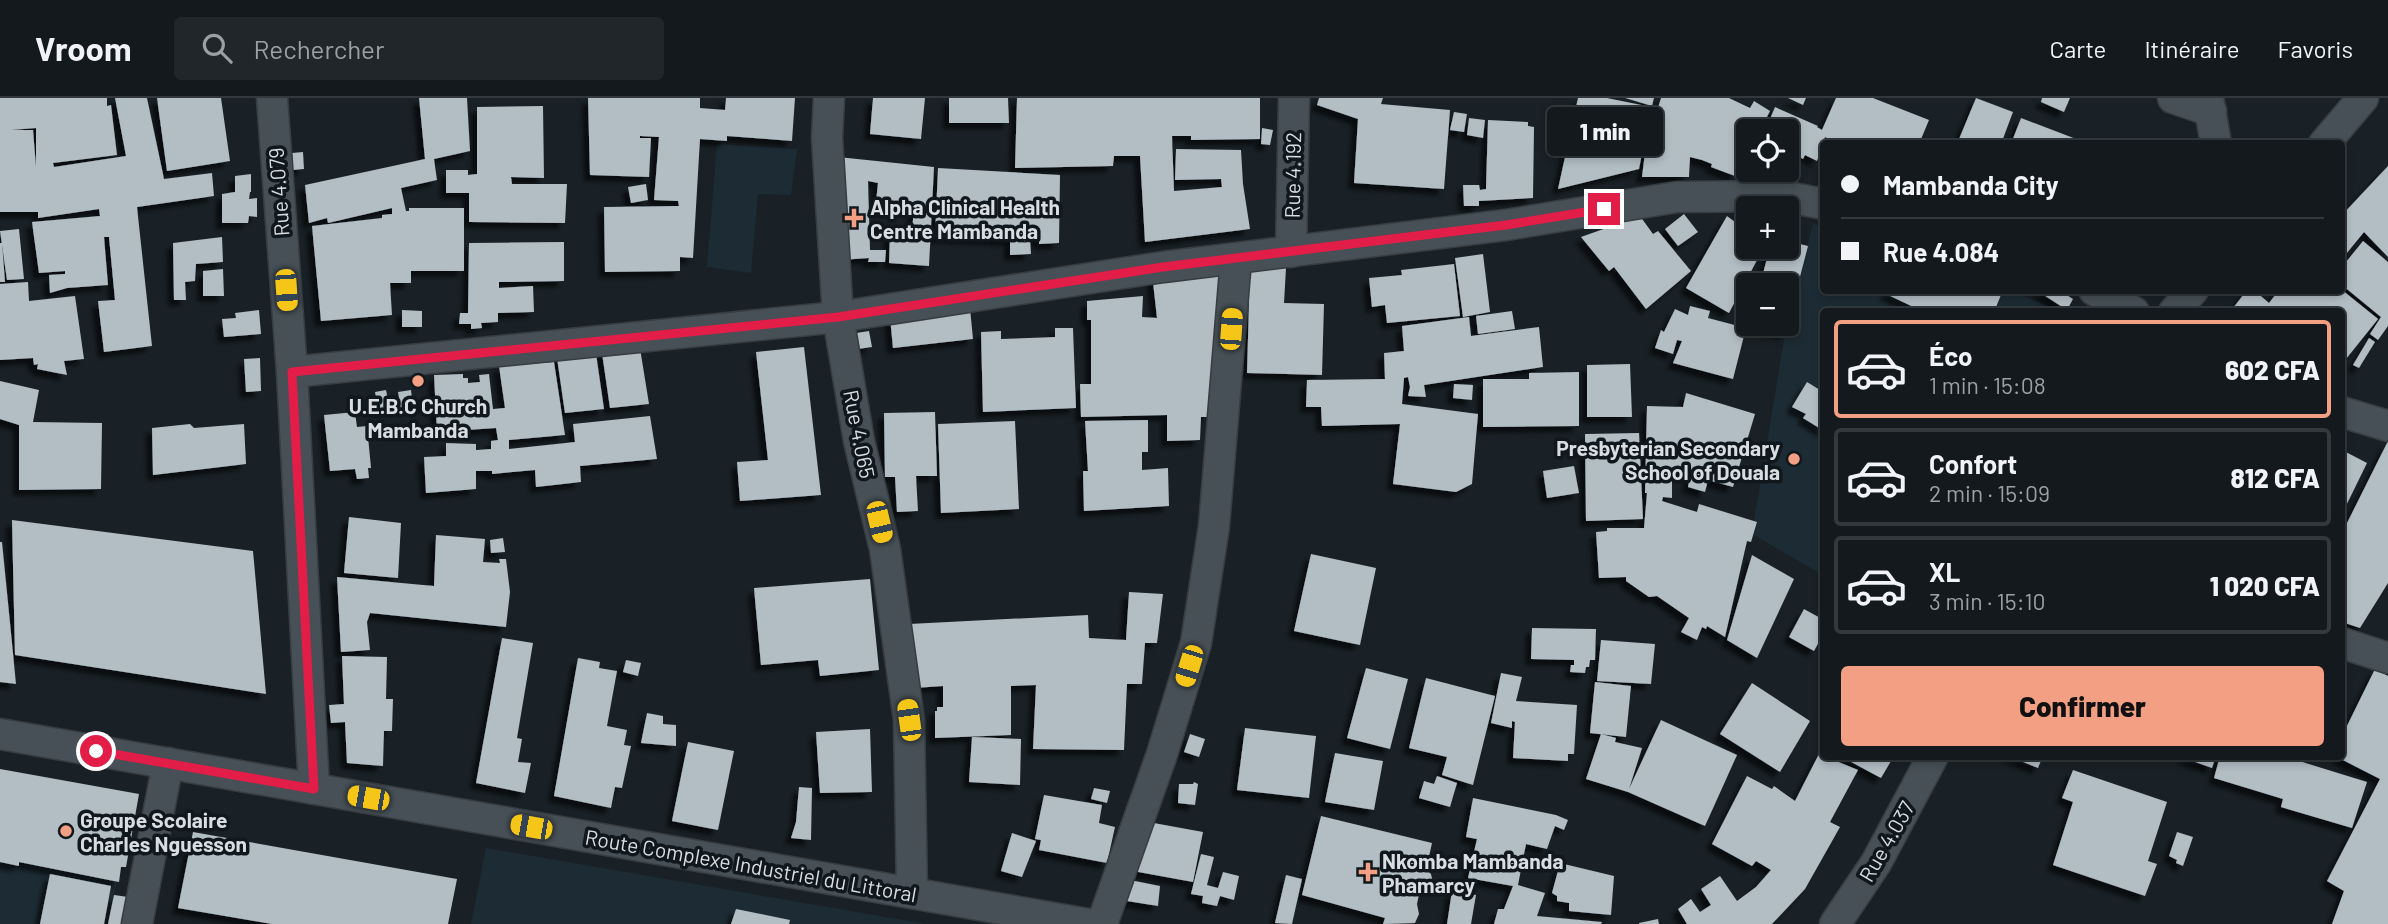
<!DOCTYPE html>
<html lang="fr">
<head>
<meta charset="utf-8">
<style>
	:root { --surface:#13191c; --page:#202629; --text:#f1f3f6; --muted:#9da0a3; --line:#32383b; --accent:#f39f83 }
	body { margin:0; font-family:Barlow,sans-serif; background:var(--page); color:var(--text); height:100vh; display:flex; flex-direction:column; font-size:26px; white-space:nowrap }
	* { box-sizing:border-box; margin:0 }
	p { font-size:23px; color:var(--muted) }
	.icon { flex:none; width:38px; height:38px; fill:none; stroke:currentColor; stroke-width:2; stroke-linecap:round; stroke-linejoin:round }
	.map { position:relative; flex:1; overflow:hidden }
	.panel { position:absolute; left:1820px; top:210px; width:525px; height:452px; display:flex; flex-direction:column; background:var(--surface); border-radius:7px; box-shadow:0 4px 10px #0003,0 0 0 2px var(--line) }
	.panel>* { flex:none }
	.banner { position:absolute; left:1820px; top:42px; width:525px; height:154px; border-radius:7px; box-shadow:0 4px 10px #0003,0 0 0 2px var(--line); display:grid; align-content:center; height:154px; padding:0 21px; background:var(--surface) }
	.fabs { position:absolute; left:1736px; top:21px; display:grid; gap:14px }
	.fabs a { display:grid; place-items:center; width:63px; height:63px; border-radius:7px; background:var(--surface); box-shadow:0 4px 10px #0003,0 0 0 2px var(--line); font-size:35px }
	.end { position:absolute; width:32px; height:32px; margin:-16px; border:9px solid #e11d48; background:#fff; box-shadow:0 0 0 4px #fff }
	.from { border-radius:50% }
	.bubble { position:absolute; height:49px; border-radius:7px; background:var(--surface); box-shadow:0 4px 10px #0003,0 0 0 2px var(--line); font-size:23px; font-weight:800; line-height:49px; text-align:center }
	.car { position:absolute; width:21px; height:42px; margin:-21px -10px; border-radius:9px; box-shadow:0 0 5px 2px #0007; background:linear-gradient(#f5c518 24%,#345 0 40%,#f5c518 0 76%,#345 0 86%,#f5c518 0) }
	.banner b { display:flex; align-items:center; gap:24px; height:66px; font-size:26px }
	.banner b+b { border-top:2px solid var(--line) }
	.banner i { width:18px; height:18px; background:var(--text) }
	ul { padding:12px 0 0; list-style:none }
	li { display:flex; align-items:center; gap:21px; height:98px; margin:0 14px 10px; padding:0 7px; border:4px solid var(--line); border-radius:7px }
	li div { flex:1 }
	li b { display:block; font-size:26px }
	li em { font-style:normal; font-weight:800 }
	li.on { border-color:var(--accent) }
	li>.icon { width:63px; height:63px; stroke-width:1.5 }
	.primary-button { display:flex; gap:14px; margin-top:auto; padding:14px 21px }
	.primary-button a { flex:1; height:80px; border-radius:7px; background:var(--accent); color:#111; font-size:28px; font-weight:800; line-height:80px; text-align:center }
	header { display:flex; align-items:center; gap:42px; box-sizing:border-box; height:98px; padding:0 35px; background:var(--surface); border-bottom:2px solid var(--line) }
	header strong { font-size:33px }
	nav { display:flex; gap:38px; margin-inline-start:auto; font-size:24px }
	.search { width:490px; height:63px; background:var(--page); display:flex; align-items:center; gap:18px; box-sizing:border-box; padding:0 24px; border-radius:7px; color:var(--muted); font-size:26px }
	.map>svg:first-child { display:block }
	.built { fill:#1d2b34 }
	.building { fill:#b2bdc4; fill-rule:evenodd; filter:url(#shadow) }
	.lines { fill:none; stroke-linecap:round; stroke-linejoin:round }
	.street-casing { stroke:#373d41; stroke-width:33 }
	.street { stroke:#465056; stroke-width:30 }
	.route { stroke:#e11d48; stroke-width:9 }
	.poi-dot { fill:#f39f83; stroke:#10181d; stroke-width:2.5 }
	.labels { text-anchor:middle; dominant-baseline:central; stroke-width:7; stroke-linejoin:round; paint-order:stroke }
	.street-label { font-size:21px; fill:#d7dde0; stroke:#10181d }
	.poi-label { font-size:21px; font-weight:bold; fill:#d7dde0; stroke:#10181d; text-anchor:start }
</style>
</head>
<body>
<header>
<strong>Vroom</strong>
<div class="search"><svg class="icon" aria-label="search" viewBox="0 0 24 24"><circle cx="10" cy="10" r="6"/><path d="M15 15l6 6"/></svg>Rechercher</div>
<nav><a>Carte</a><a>Itinéraire</a><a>Favoris</a></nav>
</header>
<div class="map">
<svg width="2388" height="826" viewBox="0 0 2388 826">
	<defs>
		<filter id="shadow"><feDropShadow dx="-6" dy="6" stdDeviation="2" flood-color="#0009"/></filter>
	</defs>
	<rect width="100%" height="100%" fill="#192126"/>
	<g class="built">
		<polygon points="717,46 797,51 791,97 758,96 751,175 707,169"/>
		<polygon points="1813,126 1823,128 1824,192 2010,193 2061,213 1824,214 1823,477 1754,437 1757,425 1754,423 1785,236"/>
		<polygon points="0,671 139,696 126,769 121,769 114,796 128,799 123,826 0,826"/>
		<polygon points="486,750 926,826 471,826"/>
	</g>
	<g class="building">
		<path d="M0,0H107V8L111,7L117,57L53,65L54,69L126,58L115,0H147L164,81L212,75L214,98L137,109L152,248L104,254L98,203L115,202L109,139H104L108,187L67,190L50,195L49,177L65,176V173L39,175L32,124L100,118L99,111L38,120V114H0ZM36,30V69L33,32H11Z"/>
		<polygon points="157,0 221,0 230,63 167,73"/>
		<polygon points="419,0 467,0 470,53 434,61 437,82 401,90 406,113 409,113 409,110 464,110 464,173 411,173 411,185 390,185 392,217 321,223 312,128 382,120 382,117 392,116 392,110 328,125 327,120 309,125 305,87 425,61"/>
		<polygon points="588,0 700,0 700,10 725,12 726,0 795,0 792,43 727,38 727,43 700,41 693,160 680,159 680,173 605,174 604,109 679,108 678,103 654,102 659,39 640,38 640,40 651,40 649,79 590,77"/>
		<polygon points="873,0 925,0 921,41 870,36"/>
		<polygon points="949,0 1008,0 1009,25 949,25"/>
		<polygon points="1017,0 1260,0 1260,41 1191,42 1191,38 1172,38 1174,93 1222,89 1221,81 1175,82 1176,51 1241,52 1243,86 1250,131 1145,144 1140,58 1114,58 1113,68 1015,70"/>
		<polygon points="1319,0 1383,0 1381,6 1450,12 1444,91 1354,85 1358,21 1317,7"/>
		<polygon points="1578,0 1607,0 1651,9 1639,71 1558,91"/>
		<polygon points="1625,0 1654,0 1652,8"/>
		<polygon points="1661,0 1729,0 1750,10 1754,3 1770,13 1760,33 1748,33 1748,58 1742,70 1738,68 1735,78 1711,69 1712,66 1702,62 1690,59 1689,79 1642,79 1647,38 1650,28 1652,29"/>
		<polygon points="1788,0 1806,0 1803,7"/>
		<polygon points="1836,0 1873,0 1929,22 1919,46 1839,46 1825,39 1817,63 1805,57 1803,61 1790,53 1792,49 1787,46 1787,33 1765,33 1775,9 1818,28 1817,29 1822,32"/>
		<polygon points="1976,0 2013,14 2001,46 1957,46"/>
		<polygon points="2042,0 2070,0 2064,14 2041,4"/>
		<polygon points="543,8 544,80 511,79 512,86 567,86 565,125 469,124 469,95 446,95 446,72 468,72 468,77 477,76 477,9"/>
		<polygon points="1454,14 1467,16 1464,34 1450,32"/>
		<polygon points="1469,20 1485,22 1483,40 1467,37"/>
		<polygon points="2021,20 2084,44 2083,46 2011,46"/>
		<polygon points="1488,22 1528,24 1528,28 1534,29 1533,100 1479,103 1479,108 1464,108 1463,87 1479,87 1480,92 1486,91"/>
		<polygon points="1262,30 1273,32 1270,47 1261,46"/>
		<polygon points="303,54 304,71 293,72 292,55"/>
		<polygon points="838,59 934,69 929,168 889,165 890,133 912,135 914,108 876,104 878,85 868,83 870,152 886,152 885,164 868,164 869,160 840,162"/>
		<polygon points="2388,68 2388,159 2364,134 2342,161 2342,117"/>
		<polygon points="938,70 1060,77 1059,145 1039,146 1039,141 1030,141 1031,156 1010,157 1010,142 935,139"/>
		<polygon points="251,76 251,94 250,94 249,101 257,100 257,119 249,118 248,125 222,125 222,96 235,94 235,78"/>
		<polygon points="646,86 648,102 631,105 628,89"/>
		<polygon points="1684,116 1698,134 1678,148 1665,131"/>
		<polygon points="1640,118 1653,136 1658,133 1691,173 1646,211 1614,169 1609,173 1581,139"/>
		<polygon points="1727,118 1735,124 1736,118 1748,119 1748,149 1764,149 1729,215 1686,190"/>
		<polygon points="1787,121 1800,124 1796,145 1808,148 1785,236 1758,228 1759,226 1787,226 1787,187 1760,187 1770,149 1787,149"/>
		<polygon points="19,131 24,181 7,182 0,133"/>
		<polygon points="222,139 223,164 196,166 195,183 185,184 186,202 174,202 173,145"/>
		<polygon points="2363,143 2388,164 2388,228 2378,242 2370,236 2381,219 2342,187 2342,169"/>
		<polygon points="564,144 564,183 499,184 499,190 533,188 534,214 498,215 498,224 481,225 482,230 471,231 471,226 459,226 460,215 468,215 469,145"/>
		<polygon points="0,145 2,145 5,184 0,184"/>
		<polygon points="1483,156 1490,214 1463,219 1455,160"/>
		<polygon points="1454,166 1460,218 1387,225 1385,207 1372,209 1369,180 1402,177 1401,172"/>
		<polygon points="1222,169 1208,319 1201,319 1200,342 1167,343 1167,317 1081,319 1080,286 1091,286 1091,222 1087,222 1087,203 1143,198 1142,219 1157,220 1152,175"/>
		<polygon points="1286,170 1284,205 1324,206 1322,277 1247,275 1249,205 1244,205 1248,171"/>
		<polygon points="223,171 224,198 203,198 203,173"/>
		<polygon points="28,184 29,203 75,198 84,261 64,263 67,277 37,271 38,266 34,267 33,260 0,262 0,186"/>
		<polygon points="1888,192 2003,192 1994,214 1924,214 1886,196"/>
		<polygon points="2040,192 2059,192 2073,201 2067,212 2039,194"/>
		<polygon points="2247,192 2254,192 2269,205 2279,192 2342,192 2378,221 2342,266 2342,214 2230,214"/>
		<polygon points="1690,208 1710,213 1708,220 1746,230 1733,281 1673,265 1682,243 1677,242 1673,256 1655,250 1661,232 1664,234 1675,211 1688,217"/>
		<polygon points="970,210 973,241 893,250 890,219"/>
		<polygon points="259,212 261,236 224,239 222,221 236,220 235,215"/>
		<polygon points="402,212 422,213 422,229 402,229"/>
		<polygon points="1512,213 1515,231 1478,236 1476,218"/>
		<polygon points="1469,219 1471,238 1539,229 1543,269 1424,287 1426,299 1408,298 1410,289 1408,279 1404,280 1402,306 1478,316 1472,386 1456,394 1393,386 1400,326 1322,328 1321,309 1306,309 1307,282 1385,281 1384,255 1404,253 1402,228"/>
		<polygon points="1055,230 1073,230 1076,310 983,314 981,234 1001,233 1001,241 1055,239"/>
		<polygon points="869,233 872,249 858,251 856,235"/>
		<polygon points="2369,240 2375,244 2359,270 2353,267"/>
		<polygon points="639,244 649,306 610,310 601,248"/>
		<polygon points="595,249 604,311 565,315 556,253"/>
		<polygon points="804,249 821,397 740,403 737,364 768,362 756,254"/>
		<polygon points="260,260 261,293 246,294 244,261"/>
		<polygon points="554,264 565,337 509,342 509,351 575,344 573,326 650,318 657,361 580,368 581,384 536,389 535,372 492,376 492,373 476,373 476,391 426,395 424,359 446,358 446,345 476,346 476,352 491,351 491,343 498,342 496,330 437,334 434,277 463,276 463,280 468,280 468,285 480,284 479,277 489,276 493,311 505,310 499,268"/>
		<polygon points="1630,266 1632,319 1587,319 1587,267"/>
		<polygon points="1579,274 1579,328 1483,329 1483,281 1529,281 1529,275"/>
		<polygon points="0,283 39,292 33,324 102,325 101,391 19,392 19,327 0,321"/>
		<polygon points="1807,284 1820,292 1824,286 1824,333 1803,320 1806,316 1792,309"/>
		<polygon points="1454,286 1473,287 1472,302 1453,300"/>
		<polygon points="386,292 390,311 378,313 375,294"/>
		<polygon points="411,292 413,309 401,311 398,294"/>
		<polygon points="1686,295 1755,316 1733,389 1708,382 1705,394 1688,389 1690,377 1672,372 1672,400 1663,399 1662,403 1697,414 1699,406 1757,424 1751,444 1747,443 1725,539 1707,528 1706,531 1702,529 1697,542 1681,534 1689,520 1657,498 1649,499 1626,483 1626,479 1599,480 1596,434 1607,433 1607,430 1644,430 1647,395 1645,395 1647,308 1683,309"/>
		<polygon points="355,314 357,329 367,328 371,370 368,370 369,380 357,381 355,371 330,373 324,317"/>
		<polygon points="935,314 937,378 916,378 918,413 897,414 895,379 885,379 884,315"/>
		<polygon points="1148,322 1148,354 1142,354 1142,372 1168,370 1169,408 1084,413 1083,373 1088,373 1085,323"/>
		<polygon points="1015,323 1019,411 941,415 938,326"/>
		<polygon points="190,326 194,330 244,326 246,366 153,377 152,330"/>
		<polygon points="1639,335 1643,421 1586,423 1585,336"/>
		<polygon points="2388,343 2388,485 2360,530 2342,524 2342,435"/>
		<polygon points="2342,352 2367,365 2342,416"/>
		<polygon points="1574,368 1579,395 1547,400 1543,373"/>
		<polygon points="349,419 401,425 398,480 344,475"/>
		<polygon points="12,422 253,453 266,596 15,557"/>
		<polygon points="436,437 485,441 483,464 500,465 499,461 506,461 510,494 506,529 370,515 367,524 370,552 341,554 337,479 434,488"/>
		<polygon points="503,440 505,454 491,455 490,442"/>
		<polygon points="0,444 2,444 16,586 0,584"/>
		<polygon points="1311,456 1376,470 1360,547 1294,533"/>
		<polygon points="1752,457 1794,481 1757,560 1727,542"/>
		<polygon points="870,481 879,572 820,578 818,562 761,567 754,490"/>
		<polygon points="1129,494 1163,496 1157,545 1145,545 1142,586 1127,586 1124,652 1033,651 1036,587 1011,588 1011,637 935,640 935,613 937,613 937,609 943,609 943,588 914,590 909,526 1088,517 1089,540 1126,542"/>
		<polygon points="1804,511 1824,522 1824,535 1814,553 1789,539"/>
		<polygon points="1532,530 1596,531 1595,562 1590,562 1589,569 1586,569 1585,575 1570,574 1571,567 1574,567 1574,562 1531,561"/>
		<polygon points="502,540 533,545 517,640 522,641 518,664 531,665 525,695 476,685"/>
		<polygon points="1601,542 1655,546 1651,586 1597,583"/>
		<polygon points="342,558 387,559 386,601 393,601 392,633 384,633 383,668 347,665 345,624 331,625 329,607 344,606"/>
		<polygon points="578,560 600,564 599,570 617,573 607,628 627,632 624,647 631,648 622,690 615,689 611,710 554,698"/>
		<polygon points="626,562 641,565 638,578 623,574"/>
		<polygon points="1366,570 1408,581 1390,651 1347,640"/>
		<polygon points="2375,571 2388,578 2388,826 2332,826 2344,793 2327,783 2380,681 2335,658 2342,658 2342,638"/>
		<polygon points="1501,575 1522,579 1516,603 1577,607 1574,656 1568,656 1568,663 1513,660 1515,624 1512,623 1512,630 1491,625"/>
		<polygon points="1426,580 1495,598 1473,687 1442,677 1447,659 1409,650"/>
		<polygon points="1595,584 1631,588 1626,639 1590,635"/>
		<polygon points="1752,585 1810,623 1780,674 1720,636"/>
		<polygon points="647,615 663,618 663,626 676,627 676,648 641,645"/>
		<polygon points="1661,622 1737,657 1705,728 1628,694 1586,681 1601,636 1616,640 1615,644 1642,650 1629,691"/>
		<polygon points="1245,630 1316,638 1309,700 1237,692"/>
		<polygon points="870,631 872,694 820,695 816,634"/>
		<polygon points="1190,636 1205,641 1199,659 1184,654"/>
		<polygon points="972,639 1021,641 1020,687 969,684"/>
		<polygon points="688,644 734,653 718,732 672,723"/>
		<polygon points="1820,654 1824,658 1858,672 1830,724 1840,729 1805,791 1772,826 1687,826 1678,811 1691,801 1700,814 1711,807 1701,791 1720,778 1737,803 1756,789 1771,772 1756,763 1752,768 1712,746 1747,678 1772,691 1774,688 1795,703"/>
		<polygon points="1335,655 1383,663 1374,712 1325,704"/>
		<polygon points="1840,658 1894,658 1881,680"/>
		<polygon points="2008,658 2043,658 2038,670"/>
		<polygon points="2184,658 2216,658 2212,670 2184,660"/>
		<polygon points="2220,658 2297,658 2296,662 2367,684 2352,730 2281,709 2283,701 2214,680"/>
		<polygon points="0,671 139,696 126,769 121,769 119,784 19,764 19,768 0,764"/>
		<polygon points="2073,672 2167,704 2148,763 2157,766 2145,798 2053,767 2073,704 2062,700"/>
		<polygon points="1437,678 1457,685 1450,709 1419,700 1424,683 1434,686"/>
		<polygon points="1194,684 1198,686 1195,707 1178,705 1179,686 1193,686"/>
		<polygon points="799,689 812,690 811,742 791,740 796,724"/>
		<polygon points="1094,690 1110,693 1107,705 1091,701"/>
		<polygon points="1044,697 1102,707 1099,725 1115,729 1107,765 1039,752 1041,742 1035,741"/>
		<polygon points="1473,700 1556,717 1568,722 1564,732 1555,728 1547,751 1526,746 1518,787 1545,795 1537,818 1602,824 1601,826 1494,826 1498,811 1504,811 1513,788 1468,780 1477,741 1466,739"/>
		<polygon points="1321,718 1432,745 1426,772 1431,776 1433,785 1426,791 1420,792 1417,806 1419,816 1415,825 1383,826 1385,820 1302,797"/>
		<polygon points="1143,723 1203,734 1193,784 1133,773"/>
		<polygon points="193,734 457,781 448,826 272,826 178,810"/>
		<polygon points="2177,734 2193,739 2183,768 2176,765 2177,762 2169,758"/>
		<polygon points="1012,735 1036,743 1022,779 1001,773"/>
		<polygon points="1201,756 1214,759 1207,787 1218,790 1223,774 1239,778 1234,802 1220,798 1217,808 1202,805 1203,798 1191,796"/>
		<polygon points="1564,766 1614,778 1611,817 1569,813 1569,805 1557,803 1557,798 1552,795 1559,769 1563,770"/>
		<polygon points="50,776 111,788 104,826 40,826"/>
		<polygon points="1286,777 1302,781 1292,826 1275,825"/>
		<polygon points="1130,782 1160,788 1158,808 1127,803"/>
		<polygon points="1452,793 1476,797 1471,826 1447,826"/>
		<polygon points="114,797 128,799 123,826 108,826"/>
		<polygon points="736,811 790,822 789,826 731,826"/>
		<polygon points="1658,821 1659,826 1639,826 1639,825"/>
	</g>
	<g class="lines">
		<g class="street-casing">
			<g id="street">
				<polyline points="272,0 292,274 314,691"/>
				<polyline points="829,0 827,40 838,219 859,343 885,451 909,622 912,795"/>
				<polyline points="2173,0 2211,13"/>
				<polyline points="2208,0 2216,46"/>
				<polyline points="2324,46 2363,0"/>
				<polyline points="1291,154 1294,0"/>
				<polyline points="2094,192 2134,214"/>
				<polyline points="2174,214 2193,192"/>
				<polyline points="292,274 838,219 1163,169 1506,127 1677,99 1782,98 1824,106"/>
				<polyline points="2342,314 2388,328"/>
				<polyline points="2342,545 2388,560"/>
				<polyline points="0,636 1088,826"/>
				<polyline points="137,826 168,665"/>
				<polyline points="1102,826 1162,656 1196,545 1214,428 1236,161"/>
				<polyline points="1835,826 1876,765 1933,658"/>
			</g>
		</g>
		<use href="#street" class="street"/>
	</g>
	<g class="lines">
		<polyline class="route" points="96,653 314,691 292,274 838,219 1163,169 1506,127 1604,111"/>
	</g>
	<g class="poi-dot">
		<path d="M850.5 109.5h7v7h7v7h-7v7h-7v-7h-7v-7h7z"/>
		<circle cx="418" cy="283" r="7"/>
		<circle cx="1794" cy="361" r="7"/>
		<circle cx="66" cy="733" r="7"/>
		<path d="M1364.5 763.5h7v7h7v7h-7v7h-7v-7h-7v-7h7z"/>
	</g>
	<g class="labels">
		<g class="street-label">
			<text transform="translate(1292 77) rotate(-89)">Rue 4.192</text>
			<text transform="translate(278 94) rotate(-94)">Rue 4.079</text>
			<text transform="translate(860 336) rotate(79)">Rue 4.065</text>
			<text transform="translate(1886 743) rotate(-60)">Rue 4.037</text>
			<text transform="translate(751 767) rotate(10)">Route Complexe Industriel du Littoral</text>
		</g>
		<g class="poi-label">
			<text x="870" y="108">Alpha Clinical Health<tspan x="870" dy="24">Centre Mambanda</tspan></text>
			<text x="418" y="307" text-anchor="middle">U.E.B.C Church<tspan x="418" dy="24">Mambanda</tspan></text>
			<text x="1780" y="349" text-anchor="end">Presbyterian Secondary<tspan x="1780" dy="24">School of Douala</tspan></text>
			<text x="80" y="721">Groupe Scolaire<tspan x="80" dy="24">Charles Nguesson</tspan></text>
			<text x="1382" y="762">Nkomba Mambanda<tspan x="1382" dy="24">Phamarcy</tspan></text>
		</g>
	</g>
</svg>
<div class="fabs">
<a><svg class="icon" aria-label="locate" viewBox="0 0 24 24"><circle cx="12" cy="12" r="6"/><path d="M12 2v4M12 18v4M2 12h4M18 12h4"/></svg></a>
<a>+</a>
<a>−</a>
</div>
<i class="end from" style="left:96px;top:653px"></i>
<i class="end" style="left:1604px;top:111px"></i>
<div class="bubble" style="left:1547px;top:9px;width:116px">1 min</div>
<i class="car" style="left:286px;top:192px;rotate:176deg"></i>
<i class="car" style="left:1231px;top:231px;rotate:4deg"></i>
<i class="car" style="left:879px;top:424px;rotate:167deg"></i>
<i class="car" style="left:1189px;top:568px;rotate:197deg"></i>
<i class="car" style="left:909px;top:622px;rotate:352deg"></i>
<i class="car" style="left:368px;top:700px;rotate:280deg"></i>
<i class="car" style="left:531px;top:729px;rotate:280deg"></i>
<div class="banner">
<b><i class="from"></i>Mambanda City</b>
<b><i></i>Rue 4.084</b>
</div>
<section class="panel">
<ul>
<li class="on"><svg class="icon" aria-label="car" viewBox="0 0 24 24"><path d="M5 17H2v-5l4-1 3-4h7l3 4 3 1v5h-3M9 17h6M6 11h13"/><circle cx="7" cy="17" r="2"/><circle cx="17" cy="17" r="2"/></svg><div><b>Éco</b><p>1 min · 15:08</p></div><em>602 CFA</em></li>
<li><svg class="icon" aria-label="car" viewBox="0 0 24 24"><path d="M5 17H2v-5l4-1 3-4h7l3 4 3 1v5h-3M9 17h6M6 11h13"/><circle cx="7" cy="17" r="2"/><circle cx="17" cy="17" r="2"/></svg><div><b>Confort</b><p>2 min · 15:09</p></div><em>812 CFA</em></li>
<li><svg class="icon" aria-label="car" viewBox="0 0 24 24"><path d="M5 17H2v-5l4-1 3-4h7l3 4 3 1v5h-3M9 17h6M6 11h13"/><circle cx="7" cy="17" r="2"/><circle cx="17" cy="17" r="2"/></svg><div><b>XL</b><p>3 min · 15:10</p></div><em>1 020 CFA</em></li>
</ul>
<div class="primary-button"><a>Confirmer</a></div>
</section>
</div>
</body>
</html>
